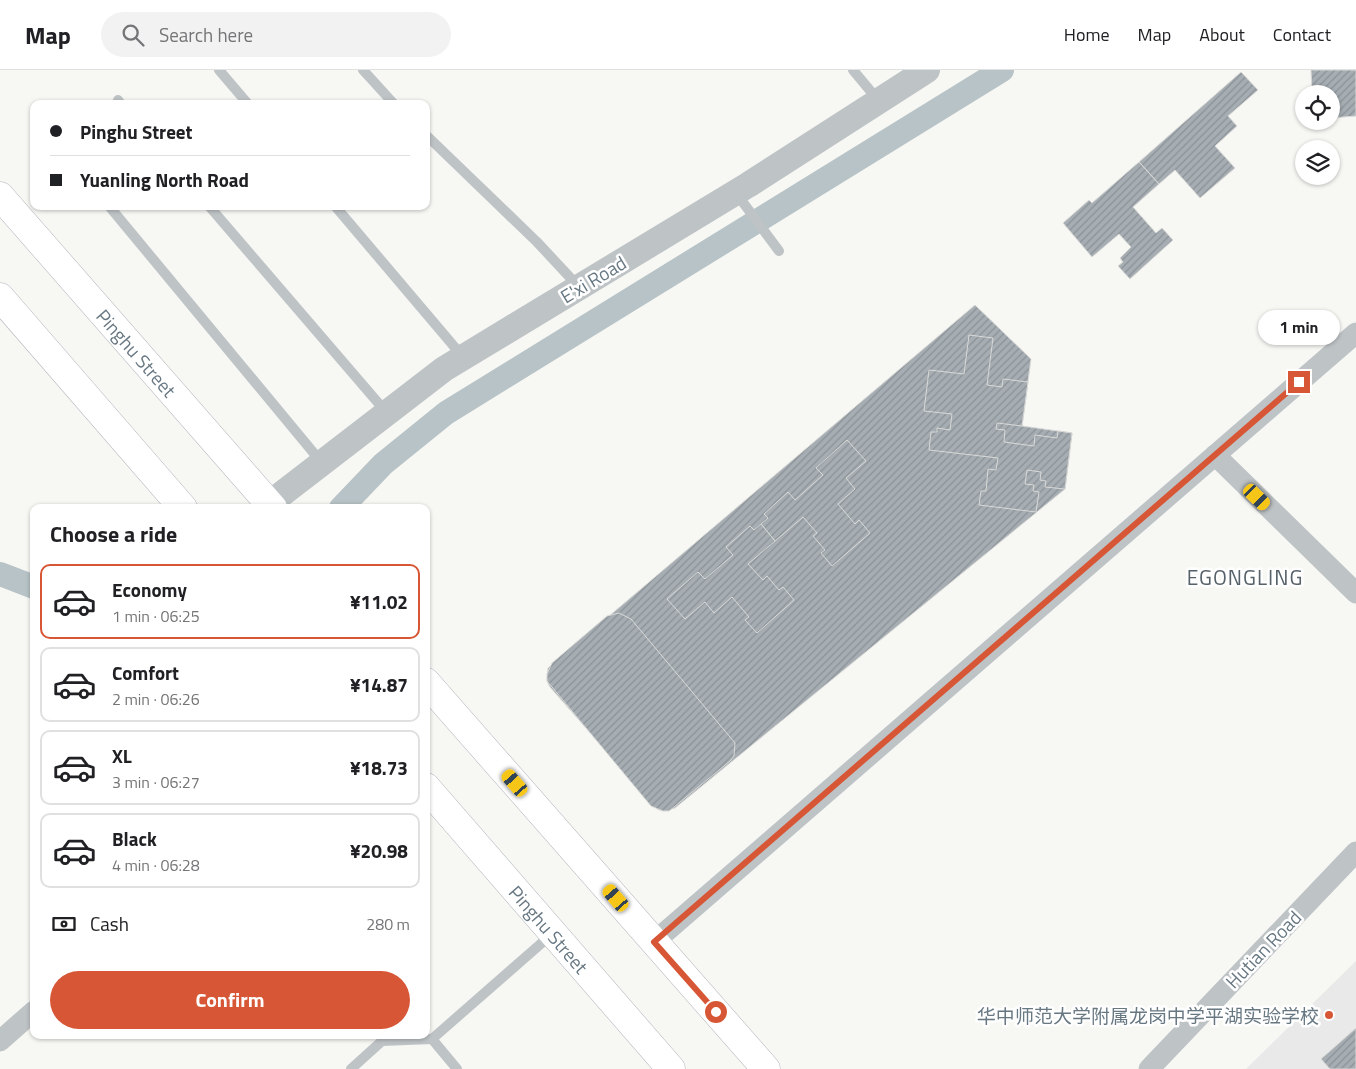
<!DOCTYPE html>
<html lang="en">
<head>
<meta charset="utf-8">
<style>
	:root { --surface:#fff; --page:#f2f2f2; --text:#202124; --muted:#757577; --line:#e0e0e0; --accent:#d75635 }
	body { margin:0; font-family:"Titillium Web","Noto Sans SC",sans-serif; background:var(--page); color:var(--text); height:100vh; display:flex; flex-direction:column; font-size:19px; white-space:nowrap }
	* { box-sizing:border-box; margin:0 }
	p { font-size:16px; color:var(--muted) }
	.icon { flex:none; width:28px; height:28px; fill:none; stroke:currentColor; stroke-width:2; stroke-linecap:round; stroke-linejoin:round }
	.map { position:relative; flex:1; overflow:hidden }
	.drawer { position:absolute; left:30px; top:434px; width:400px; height:535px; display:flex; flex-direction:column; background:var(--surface); border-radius:10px; box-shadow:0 1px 4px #0004 }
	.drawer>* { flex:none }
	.banner { position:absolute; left:30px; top:30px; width:400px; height:110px; border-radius:10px; box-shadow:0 1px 4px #0004; display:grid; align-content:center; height:110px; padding:0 20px; background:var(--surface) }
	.buttons { position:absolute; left:1295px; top:15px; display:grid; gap:10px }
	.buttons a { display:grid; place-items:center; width:45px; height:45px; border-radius:50%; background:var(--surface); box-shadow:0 1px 4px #0004; font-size:25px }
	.end { position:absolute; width:22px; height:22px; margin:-11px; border:6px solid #d75635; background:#fff; box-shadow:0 0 0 2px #fff }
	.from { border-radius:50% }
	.bubble { position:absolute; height:35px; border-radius:18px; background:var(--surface); box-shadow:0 1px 4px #0004; font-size:16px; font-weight:700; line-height:35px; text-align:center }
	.car { position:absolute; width:15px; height:30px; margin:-15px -8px; border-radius:6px; box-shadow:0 0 4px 1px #0007; background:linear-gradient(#f5c518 24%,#345 0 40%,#f5c518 0 76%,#345 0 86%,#f5c518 0) }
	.banner b { display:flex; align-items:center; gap:18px; height:48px; font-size:19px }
	.banner b+b { border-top:1px solid var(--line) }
	.banner i { width:12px; height:12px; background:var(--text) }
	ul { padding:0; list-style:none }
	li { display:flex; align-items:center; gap:15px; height:75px; margin:0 10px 8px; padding:0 10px; border:2px solid var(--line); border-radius:10px }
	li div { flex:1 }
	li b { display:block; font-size:19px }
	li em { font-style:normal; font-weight:700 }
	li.selected { border-color:var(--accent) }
	li>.icon { width:45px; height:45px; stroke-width:1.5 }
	h2 { padding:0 20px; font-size:22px; line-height:60px }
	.pay { display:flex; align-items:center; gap:12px; height:55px; padding:0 20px; font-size:19px }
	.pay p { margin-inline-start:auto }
	.primary-button { display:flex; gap:10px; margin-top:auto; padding:10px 20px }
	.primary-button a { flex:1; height:58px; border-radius:30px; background:var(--accent); color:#fff; font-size:20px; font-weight:700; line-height:58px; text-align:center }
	header { display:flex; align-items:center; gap:30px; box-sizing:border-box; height:70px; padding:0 25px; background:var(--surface); border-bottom:1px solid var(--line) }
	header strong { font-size:24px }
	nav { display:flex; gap:28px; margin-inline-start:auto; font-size:18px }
	.search { width:350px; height:45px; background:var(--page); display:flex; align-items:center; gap:12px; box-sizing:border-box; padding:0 18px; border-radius:28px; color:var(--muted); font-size:19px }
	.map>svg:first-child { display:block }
	.built { fill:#e8e9e8 }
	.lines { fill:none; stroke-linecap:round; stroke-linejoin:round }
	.canal { stroke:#b7c3c6; stroke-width:24 }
	.building { fill:url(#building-hatch); stroke:#d9d9d7 }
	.secondary-casing { stroke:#b1b7bb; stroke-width:29 }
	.service { stroke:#bec3c6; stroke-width:10 }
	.minor { stroke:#bec3c6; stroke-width:21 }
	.tertiary { stroke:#bec3c6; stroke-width:26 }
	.secondary { stroke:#fff; stroke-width:28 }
	.route { stroke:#d75635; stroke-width:6 }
	.poi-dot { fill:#d75635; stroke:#fff; stroke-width:2 }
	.labels { text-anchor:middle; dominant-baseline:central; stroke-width:5; stroke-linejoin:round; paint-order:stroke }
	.street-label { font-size:19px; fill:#687883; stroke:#fff }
	.poi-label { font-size:19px; fill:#687883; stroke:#fff; text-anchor:end }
	.quarter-label { font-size:21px; letter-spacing:1px; fill:#566169; stroke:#fff }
</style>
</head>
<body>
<header>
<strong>Map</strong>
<div class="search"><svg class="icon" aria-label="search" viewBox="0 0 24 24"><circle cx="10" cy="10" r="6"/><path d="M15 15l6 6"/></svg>Search here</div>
<nav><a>Home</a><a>Map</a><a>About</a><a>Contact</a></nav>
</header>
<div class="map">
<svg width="1356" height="999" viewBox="0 0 1356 999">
	<defs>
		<pattern id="building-hatch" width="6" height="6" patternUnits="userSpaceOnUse" patternTransform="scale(1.25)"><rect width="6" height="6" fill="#a6aeb3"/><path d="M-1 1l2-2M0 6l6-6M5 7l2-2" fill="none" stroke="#8b9297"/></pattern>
	</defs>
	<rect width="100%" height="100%" fill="#f7f7f4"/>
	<polygon class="built" points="1356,891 1356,999 1246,999"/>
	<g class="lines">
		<g class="canal">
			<polyline points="341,438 383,394 446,343 1002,0"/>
			<polyline points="0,504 34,517"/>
		</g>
	</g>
	<g class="building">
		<polygon points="1311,0 1356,0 1356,46 1331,48 1331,24 1312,24"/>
		<polygon points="1241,2 1258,20 1228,46 1237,56 1215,76 1235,98 1200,128 1175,100 1159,114 1139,92"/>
		<polygon points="1139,92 1159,114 1133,137 1156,163 1162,158 1173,170 1130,209 1118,196 1123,192 1120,188 1131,177 1119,164 1092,187 1063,153 1089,130 1092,133"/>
		<polygon points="975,235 1031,289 1022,356 1072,363 1065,419 675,738 663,741 657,739 550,617 547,611 548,598"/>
		<polygon points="969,265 993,268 987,315 1002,317 1003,309 1028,312 1022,356 997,353 996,359 1005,360 1004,372 1034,376 1035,365 1057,368 1058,361 1072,363 1065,419 1045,417 1046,411 1040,410 1041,402 1027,400 1025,414 1034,415 1033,421 1039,422 1036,442 979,435 981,421 986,421 988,399 996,400 998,388 929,380 931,362 937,362 937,358 950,360 952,344 924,341 929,300 964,304"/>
		<polygon points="847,370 866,391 846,408 855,419 838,434 855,454 859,450 870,463 832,496 821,483 825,480 813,466 817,463 803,447 775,471 761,454 768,448 764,444 788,422 795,430 823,405 816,398"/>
		<polygon points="761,454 775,471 748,494 763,510 767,506 779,520 783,517 794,530 757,563 745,550 749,547 732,527 714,543 705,532 685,549 667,529 698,502 705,509 733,485 726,477 750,456 754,460"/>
		<polygon points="619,543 631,549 735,673 734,686 730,691 669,741 663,741 651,736 547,611 547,604 552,593 607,546"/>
		<polygon points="1356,958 1356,999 1330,999 1321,989"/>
	</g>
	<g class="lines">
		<g class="secondary-casing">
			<g id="secondary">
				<path id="s1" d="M0,126L273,438"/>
				<polyline points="0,227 183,438"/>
				<polyline points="426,612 766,999"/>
				<path id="s2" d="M426,717L671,999"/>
			</g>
		</g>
		<g class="service">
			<polyline points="219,0 248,34"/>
			<polyline points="363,0 394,34"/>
			<polyline points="853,0 878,30"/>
			<polyline points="118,30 121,34"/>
			<polyline points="426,65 537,172 578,216"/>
			<polyline points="736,123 779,181"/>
			<polyline points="109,136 322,393"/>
			<polyline points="209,136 386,342"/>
			<polyline points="335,136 463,287"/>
			<polyline points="432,969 457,999"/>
			<polyline points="351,999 382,971 432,969 552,864"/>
		</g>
		<g class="minor">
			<polyline points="1215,385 1356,523"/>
			<polyline points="654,872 1356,263"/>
			<polyline points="0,971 34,941"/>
			<polyline points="1149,999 1356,782"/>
		</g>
		<polyline class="tertiary" points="270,433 444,299 748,115 927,0"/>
		<use href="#secondary" class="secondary"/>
	</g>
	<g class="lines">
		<polyline class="route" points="716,942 654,872 1299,312"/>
	</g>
	<circle class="poi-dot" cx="1329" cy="945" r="5"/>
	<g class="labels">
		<g class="street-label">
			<text transform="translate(593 209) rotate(-31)">E'xi Road</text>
			<text stroke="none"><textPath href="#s1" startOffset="208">Pinghu Street</textPath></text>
			<text stroke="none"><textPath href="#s2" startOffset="188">Pinghu Street</textPath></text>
			<text transform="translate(1263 879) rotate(-46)">Hutian Road</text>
		</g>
		<g class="poi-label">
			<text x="1319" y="945">华中师范大学附属龙岗中学平湖实验学校</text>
		</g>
		<g class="quarter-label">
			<text x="1245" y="507">EGONGLING</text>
		</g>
	</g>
</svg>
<div class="buttons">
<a><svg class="icon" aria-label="locate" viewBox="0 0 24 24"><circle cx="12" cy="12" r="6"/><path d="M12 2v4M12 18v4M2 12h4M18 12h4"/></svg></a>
<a><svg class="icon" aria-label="layers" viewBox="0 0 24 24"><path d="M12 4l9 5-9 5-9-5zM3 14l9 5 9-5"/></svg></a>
</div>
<i class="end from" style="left:716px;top:942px"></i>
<i class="end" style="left:1299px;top:312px"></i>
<div class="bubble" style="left:1258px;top:240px;width:82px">1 min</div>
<i class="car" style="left:1257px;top:427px;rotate:134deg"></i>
<i class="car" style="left:515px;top:713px;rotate:319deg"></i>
<i class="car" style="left:616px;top:828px;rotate:319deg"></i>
<div class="banner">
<b><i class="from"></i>Pinghu Street</b>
<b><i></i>Yuanling North Road</b>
</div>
<section class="drawer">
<h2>Choose a ride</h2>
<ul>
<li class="selected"><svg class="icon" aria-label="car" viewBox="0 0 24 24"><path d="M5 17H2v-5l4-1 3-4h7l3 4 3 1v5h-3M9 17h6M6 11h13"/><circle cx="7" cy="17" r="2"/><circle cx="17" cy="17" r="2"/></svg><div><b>Economy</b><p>1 min · 06:25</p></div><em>¥11.02</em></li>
<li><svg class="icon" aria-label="car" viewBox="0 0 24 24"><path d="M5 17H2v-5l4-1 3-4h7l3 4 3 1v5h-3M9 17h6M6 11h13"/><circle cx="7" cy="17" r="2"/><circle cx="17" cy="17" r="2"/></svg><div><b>Comfort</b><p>2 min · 06:26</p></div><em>¥14.87</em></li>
<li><svg class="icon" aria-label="car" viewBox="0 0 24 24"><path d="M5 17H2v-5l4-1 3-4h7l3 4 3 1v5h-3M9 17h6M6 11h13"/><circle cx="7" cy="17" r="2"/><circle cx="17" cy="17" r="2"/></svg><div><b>XL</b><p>3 min · 06:27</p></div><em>¥18.73</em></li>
<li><svg class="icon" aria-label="car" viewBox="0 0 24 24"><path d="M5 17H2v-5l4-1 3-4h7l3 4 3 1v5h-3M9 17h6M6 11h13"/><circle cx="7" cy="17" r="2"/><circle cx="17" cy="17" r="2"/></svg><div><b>Black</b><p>4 min · 06:28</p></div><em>¥20.98</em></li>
</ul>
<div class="pay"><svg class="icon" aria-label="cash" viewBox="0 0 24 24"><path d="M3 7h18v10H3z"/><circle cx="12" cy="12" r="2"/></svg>Cash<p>280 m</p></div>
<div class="primary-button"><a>Confirm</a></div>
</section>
</div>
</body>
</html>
